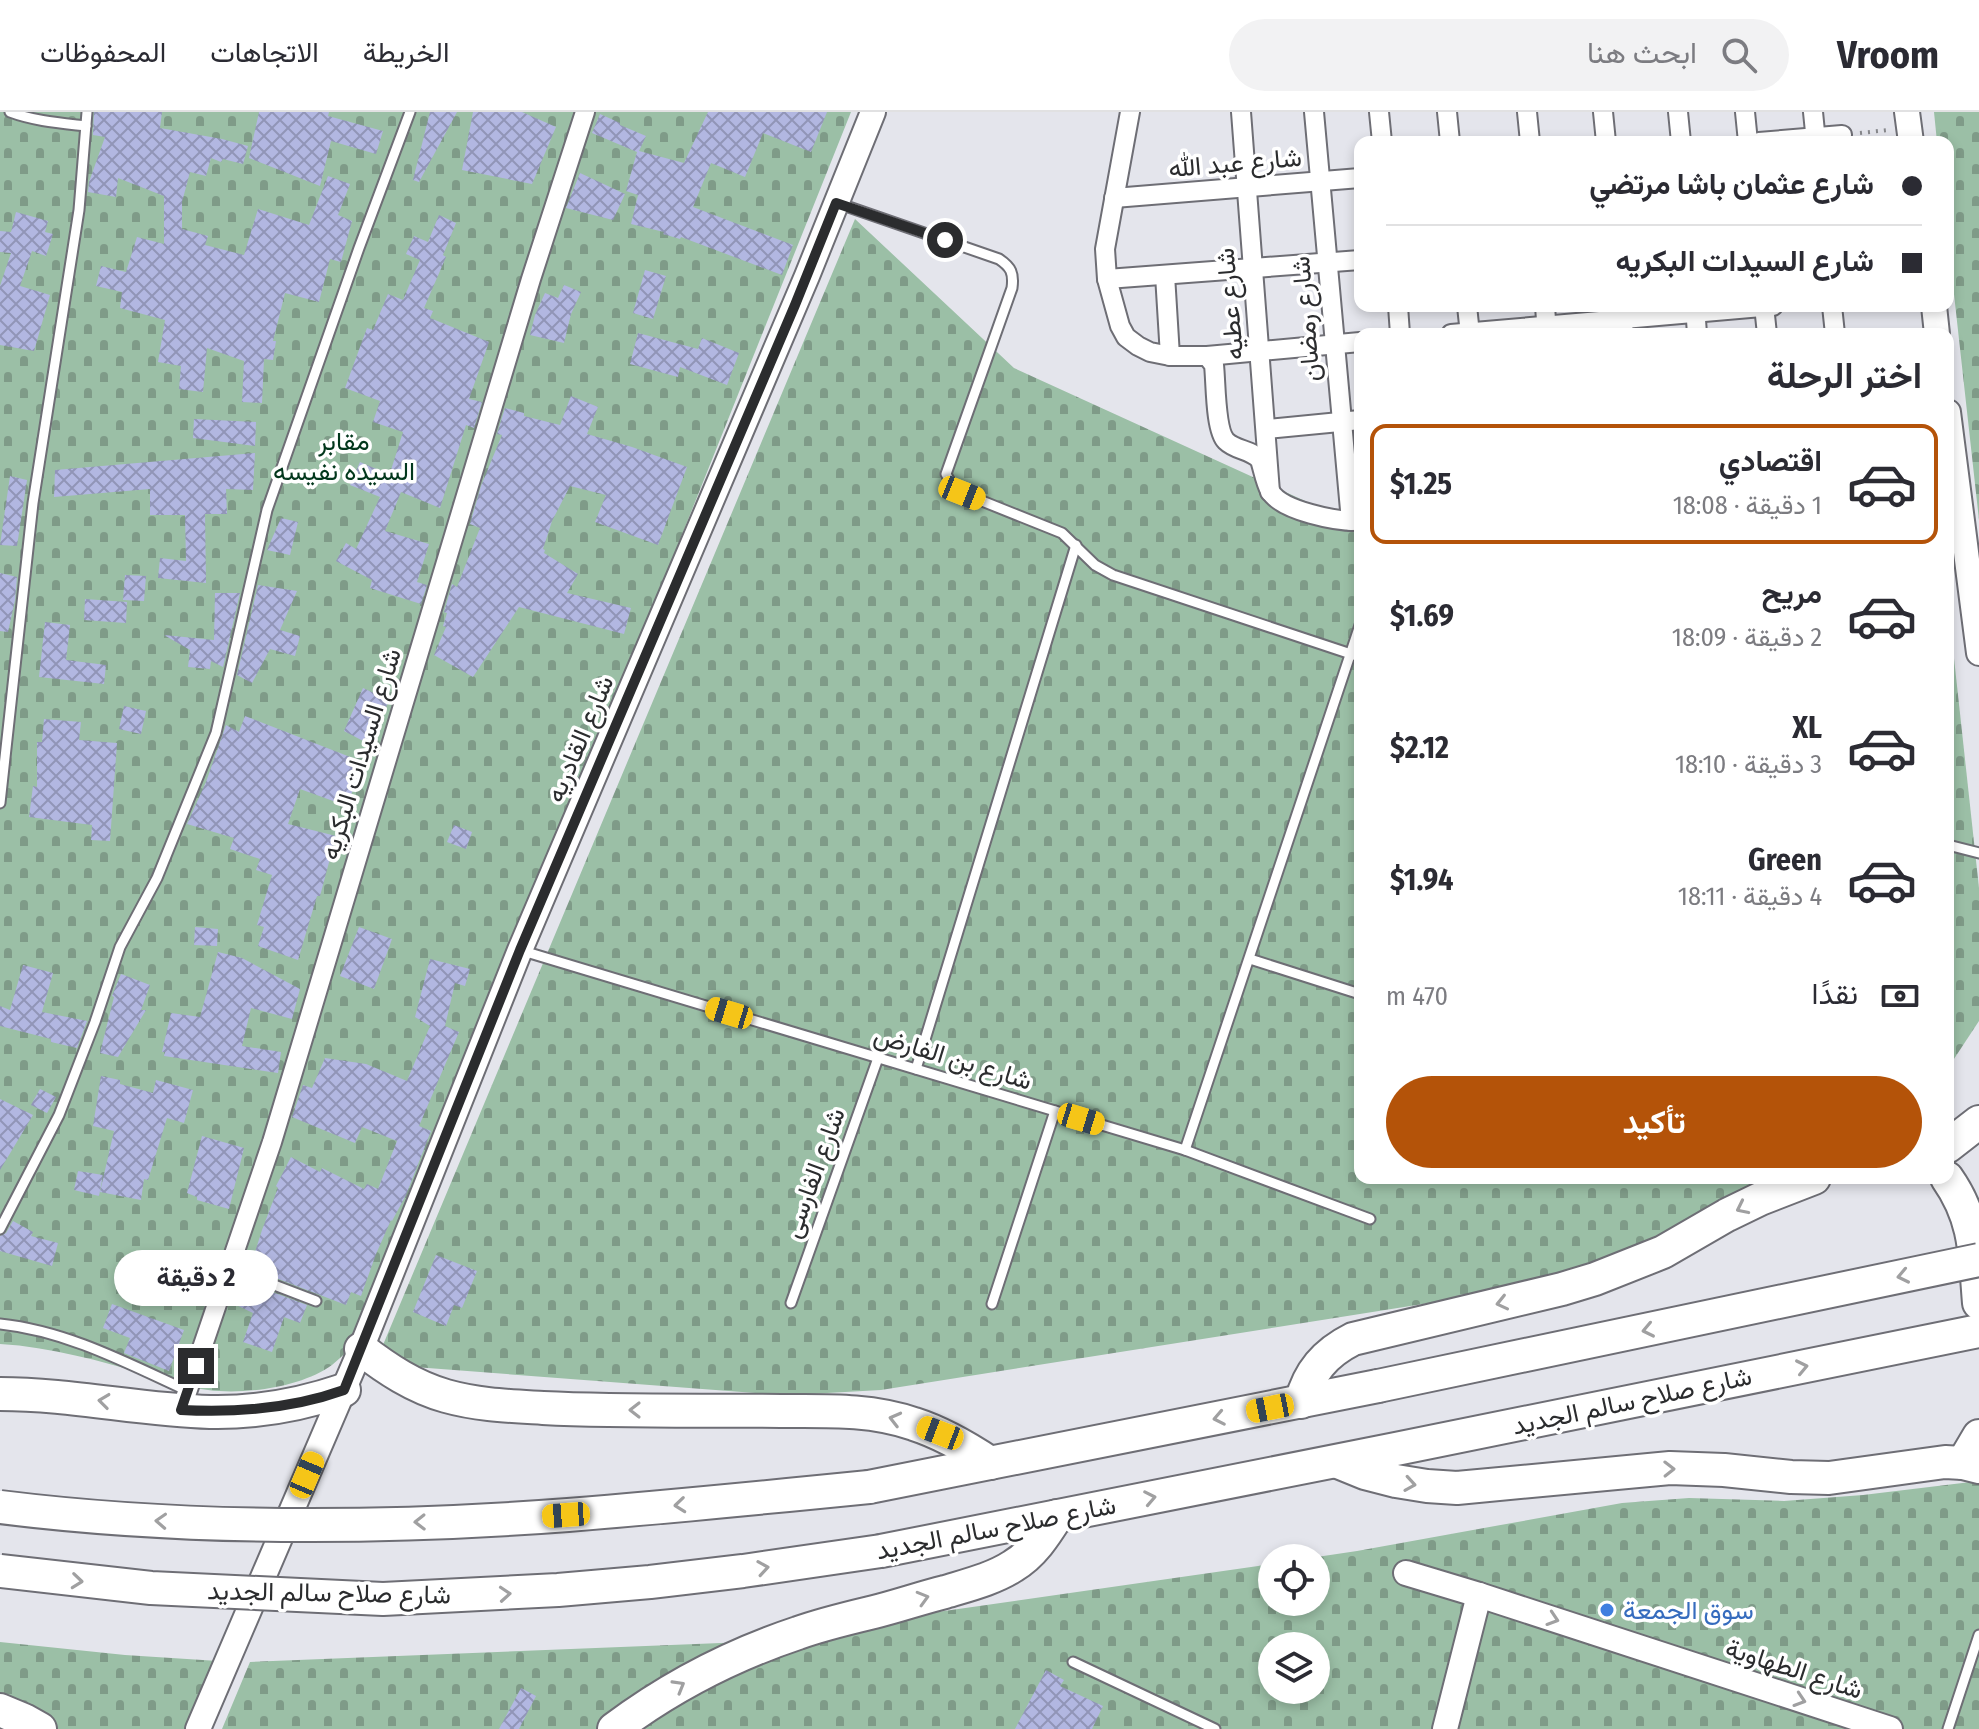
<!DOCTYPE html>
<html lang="ar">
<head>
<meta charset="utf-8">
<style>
	:root { --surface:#fff; --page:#f2f2f3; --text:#2b2b33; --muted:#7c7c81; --line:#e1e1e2; --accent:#b45309 }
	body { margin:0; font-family:"Fira Sans Condensed",Vazirmatn,sans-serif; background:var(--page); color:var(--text); direction:rtl; height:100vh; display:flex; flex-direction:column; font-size:30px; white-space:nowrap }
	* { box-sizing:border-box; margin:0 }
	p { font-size:26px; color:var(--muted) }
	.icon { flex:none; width:44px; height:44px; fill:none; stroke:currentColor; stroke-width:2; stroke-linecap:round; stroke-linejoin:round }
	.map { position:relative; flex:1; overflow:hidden; direction:ltr }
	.sheet { position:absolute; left:1354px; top:216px; width:600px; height:856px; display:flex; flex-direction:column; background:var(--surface); border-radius:16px; box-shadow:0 4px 12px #0003; direction:rtl }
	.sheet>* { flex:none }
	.guide { position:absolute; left:1354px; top:24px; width:600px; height:176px; border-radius:16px; box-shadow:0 4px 12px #0003; direction:rtl; display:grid; align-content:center; height:176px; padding:0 32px; background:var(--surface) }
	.controls { position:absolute; left:1258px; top:1432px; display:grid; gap:16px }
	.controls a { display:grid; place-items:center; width:72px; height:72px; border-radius:50%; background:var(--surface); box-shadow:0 4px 12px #0003; font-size:40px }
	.end { position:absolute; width:36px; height:36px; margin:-18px; border:10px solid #2b2c2e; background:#fff; box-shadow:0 0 0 4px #fff }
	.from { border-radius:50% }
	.bubble { position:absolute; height:56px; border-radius:28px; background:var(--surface); box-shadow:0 4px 12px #0003; font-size:26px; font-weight:700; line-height:56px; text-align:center; direction:rtl }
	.car { position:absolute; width:24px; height:48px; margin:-24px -12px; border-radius:10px; box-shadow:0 0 6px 2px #0007; background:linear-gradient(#f5c518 24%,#345 0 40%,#f5c518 0 76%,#345 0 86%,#f5c518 0) }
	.guide b { display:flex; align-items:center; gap:28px; height:76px; font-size:30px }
	.guide b+b { border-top:2px solid var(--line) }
	.guide i { width:20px; height:20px; background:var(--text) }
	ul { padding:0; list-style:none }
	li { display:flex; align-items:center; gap:24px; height:120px; margin:0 16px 12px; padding:0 16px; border:4px solid transparent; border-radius:16px }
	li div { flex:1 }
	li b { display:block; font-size:30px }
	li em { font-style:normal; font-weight:700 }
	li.active { border-color:var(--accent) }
	li>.icon { width:72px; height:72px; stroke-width:1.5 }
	h2 { padding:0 32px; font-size:36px; line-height:96px }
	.pay { display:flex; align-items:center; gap:20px; height:88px; padding:0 32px; font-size:30px }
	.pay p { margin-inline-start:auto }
	.cta { display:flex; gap:16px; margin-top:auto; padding:16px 32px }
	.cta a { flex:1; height:92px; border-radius:48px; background:var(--accent); color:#fff; font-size:32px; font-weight:700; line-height:92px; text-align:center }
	header { display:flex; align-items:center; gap:48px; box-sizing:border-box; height:112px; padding:0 40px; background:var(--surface); border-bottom:2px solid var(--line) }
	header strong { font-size:38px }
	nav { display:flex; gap:44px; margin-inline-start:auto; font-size:28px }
	.search { width:560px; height:72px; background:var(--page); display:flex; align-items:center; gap:20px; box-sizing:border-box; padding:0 28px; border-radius:44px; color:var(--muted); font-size:30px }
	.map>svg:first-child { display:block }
	.cemetery { fill:url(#cemetery-stones); fill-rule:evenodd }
	.building { fill:url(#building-cross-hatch) }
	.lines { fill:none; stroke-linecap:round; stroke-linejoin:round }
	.service-casing { stroke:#6e6e75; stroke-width:13 }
	.minor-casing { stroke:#6e6e75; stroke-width:22 }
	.tertiary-casing { stroke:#6e6e75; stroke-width:28 }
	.trunk-casing { stroke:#6e6e75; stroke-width:36 }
	.path { stroke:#87888c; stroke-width:4; stroke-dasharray:2 6; stroke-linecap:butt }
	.service { stroke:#fff; stroke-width:9 }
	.minor { stroke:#fff; stroke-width:18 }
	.tertiary { stroke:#fff; stroke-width:24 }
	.trunk { stroke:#fff; stroke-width:32 }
	.trunk-bridge-casing { stroke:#6e6e75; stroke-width:36; stroke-linecap:butt }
	.trunk-bridge { stroke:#fff; stroke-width:32 }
	.oneway { stroke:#a0a0a1 }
	.route { stroke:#2b2c2e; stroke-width:10 }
	.shop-dot { fill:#3f7fe0; stroke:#fff; stroke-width:3 }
	.labels { text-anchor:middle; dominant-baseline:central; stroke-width:7; stroke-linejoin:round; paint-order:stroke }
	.street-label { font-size:26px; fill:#2b2c2e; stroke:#fff }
	.park-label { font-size:26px; fill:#02371c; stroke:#fff }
	.shop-label { font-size:26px; fill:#366cbe; stroke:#fff; text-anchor:start }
</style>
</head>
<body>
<header>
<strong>Vroom</strong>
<div class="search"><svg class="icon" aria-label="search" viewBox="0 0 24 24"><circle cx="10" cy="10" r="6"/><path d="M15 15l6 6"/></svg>ابحث هنا</div>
<nav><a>الخريطة</a><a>الاتجاهات</a><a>المحفوظات</a></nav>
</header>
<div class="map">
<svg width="1979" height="1617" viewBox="0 0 1979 1617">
	<defs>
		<pattern id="cemetery-stones" width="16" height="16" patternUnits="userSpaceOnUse" patternTransform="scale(2)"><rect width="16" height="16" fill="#9bbfa6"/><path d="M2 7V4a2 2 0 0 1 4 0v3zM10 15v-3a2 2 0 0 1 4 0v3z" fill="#7f9b88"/></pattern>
		<pattern id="building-cross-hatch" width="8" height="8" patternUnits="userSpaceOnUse" patternTransform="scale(2)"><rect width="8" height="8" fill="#b2b7e1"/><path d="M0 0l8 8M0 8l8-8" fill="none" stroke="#9195b7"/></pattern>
	</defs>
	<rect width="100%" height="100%" fill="#e4e5ec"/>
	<g class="cemetery">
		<path d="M0,0H851L362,1223C353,1234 343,1244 332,1253C302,1275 245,1283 208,1278C189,1276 168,1268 149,1263C100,1249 51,1235 0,1232Z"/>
		<polygon points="1934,0 1979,0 1979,408 1948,128 1948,30 1937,30"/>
		<polygon points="855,107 1014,256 1360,414 1360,1066 1769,1066 1707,1095 1621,1146 1486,1182 881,1278 809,1282 755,1281 375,1252"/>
		<polygon points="1948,491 1979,776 1979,909 1948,956"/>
		<path d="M1979,1369V1617H222L250,1550L746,1530L881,1508L1272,1452V1490H1316V1446H1310L1357,1439L1622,1391L1689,1386L1784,1389L1863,1383ZM1272,1534H1316V1578H1272Z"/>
		<polygon points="0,1530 125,1543 218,1549 188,1617 0,1617"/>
	</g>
	<g class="building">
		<polygon points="94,0 162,0 160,16 222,27 248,34 243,52 223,47 221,50 211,46 206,64 190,60 182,90 182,117 208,124 205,133 244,143 258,97 309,113 328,64 350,72 338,103 352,109 341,150 330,147 319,190 285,181 273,229 276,229 273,248 264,247 262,291 242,290 244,249 207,236 203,280 179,277 181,254 158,250 165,208 120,196 122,180 96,174 101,154 126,160 137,125 164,132 164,84 118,66 116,85 88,80 89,70 105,25 93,23"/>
		<polygon points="259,0 329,0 328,4 383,19 376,42 331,29 320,74 249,46"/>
		<polygon points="430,0 457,0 419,70 413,68"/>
		<polygon points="473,0 522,0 556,15 532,72 462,58"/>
		<polygon points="708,0 827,0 811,40 763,21 745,65 711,51 693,95 793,133 782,163 681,125 680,127 663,122 664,120 631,112 638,83 626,79 637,40 592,21 600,2 620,11 620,13 646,24 639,39 684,51"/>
		<polygon points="580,61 625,82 613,108 566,96"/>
		<polygon points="16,100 48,109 45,120 53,122 46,144 32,139 20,174 50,183 34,239 0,233 0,174 11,141 0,140 0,119 11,120"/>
		<polygon points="439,103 456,111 443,143 446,145 424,196 433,199 430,206 489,230 469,287 482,290 474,316 466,313 440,396 401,380 385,419 429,432 417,470 427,473 421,492 370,476 372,468 336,449 346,431 356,437 380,385 350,373 360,350 388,362 391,358 403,320 373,310 380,289 345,276 367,216 373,218 388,182 403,188 420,148 406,142 414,124 428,130"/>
		<polygon points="645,158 666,164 653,207 633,201"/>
		<polygon points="564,173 581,180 571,202 564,231 530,223 535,203 545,181 558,186"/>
		<polygon points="638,221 698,237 702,226 739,241 727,273 680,255 678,265 630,252"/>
		<polygon points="571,284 598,295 587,322 632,335 687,355 658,433 595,410 606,383 570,374 552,409 543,437 545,438 544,441 578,462 567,481 631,496 624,522 519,495 473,565 434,543 446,515 443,514 447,501 444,500 452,472 457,475 480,416 470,412 481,374 502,323 497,322 505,296 524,301 524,304 560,313"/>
		<polygon points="194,307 256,310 255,334 193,326"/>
		<polygon points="255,341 253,378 226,377 227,402 205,402 206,471 158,466 160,446 186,449 185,403 150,403 150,377 54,385 55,358"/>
		<polygon points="10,364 27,368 17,434 0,433"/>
		<polygon points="281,406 298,410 290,443 267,438"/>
		<polygon points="0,461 17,465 15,488 8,520 0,519"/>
		<polygon points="125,463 146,464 144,489 123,488"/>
		<polygon points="258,473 297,479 280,518 300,524 295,544 270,537 252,571 237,563"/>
		<polygon points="215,481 240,481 223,555 211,549 210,557 188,555 190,538 164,523 214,528"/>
		<polygon points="85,487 127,490 126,511 84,508"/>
		<polygon points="45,510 70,513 66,548 106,553 104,572 39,565"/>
		<polygon points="363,576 389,588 376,619 374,618 369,632 344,619"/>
		<polygon points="124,594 146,599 141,622 119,617"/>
		<polygon points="245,604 363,650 347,694 300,677 288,712 336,724 320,784 317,784 298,848 258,834 264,815 257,813 272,763 256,758 260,747 230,737 234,726 187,712 206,670 226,613 239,620"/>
		<polygon points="44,607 81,610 79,628 117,631 110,729 91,728 92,713 29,705 33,674 37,675 37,630 42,630"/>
		<polygon points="454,713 472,720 466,737 447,730"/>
		<polygon points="195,815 218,817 217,834 194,833"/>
		<polygon points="359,815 392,827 374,877 340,864"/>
		<polygon points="218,840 242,846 300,877 292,907 251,896 242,934 281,940 278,961 164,944 165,940 162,940 171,901 200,905"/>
		<polygon points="430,847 470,857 465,874 455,871 445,914 459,920 419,1014 431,1019 406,1083 392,1109 391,1108 376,1142 361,1184 351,1180 346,1193 250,1156 262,1118 278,1076 276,1074 291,1045 320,1060 322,1056 364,1077 367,1072 378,1077 397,1029 362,1015 355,1031 292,1005 303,973 312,976 325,946 366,952 407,969 430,914 415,905"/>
		<polygon points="23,853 53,861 42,900 87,909 77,936 51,930 51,927 0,914 0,894 10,898"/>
		<polygon points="121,862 150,873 141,898 146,898 118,945 100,941 114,885 112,884"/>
		<polygon points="101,964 120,968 120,972 153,981 156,968 193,978 184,1011 167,1006 148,1068 144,1067 141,1088 100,1080 114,1019 93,1014"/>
		<polygon points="40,977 56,985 47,1001 31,993"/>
		<polygon points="0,987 33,1003 0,1058"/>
		<polygon points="202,1024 244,1036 229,1097 197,1088 197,1085 187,1081"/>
		<polygon points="78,1059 103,1063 99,1084 74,1078"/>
		<polygon points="13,1109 33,1120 31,1124 58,1131 52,1154 0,1139 0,1124 6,1121"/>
		<polygon points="436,1143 477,1159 462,1196 454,1193 446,1214 413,1200"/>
		<polygon points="148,1150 194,1160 196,1152 215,1161 209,1179 203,1177 201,1188 142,1175"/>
		<polygon points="245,1170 307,1193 300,1211 284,1205 272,1240 243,1230 253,1201 230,1190 237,1171 243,1174"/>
		<polygon points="112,1192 184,1218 169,1259 124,1241 130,1226 103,1216"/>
		<polygon points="1046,1558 1064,1568 1060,1574 1103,1594 1092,1617 1015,1617"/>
		<polygon points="521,1576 536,1584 519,1617 499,1617"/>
	</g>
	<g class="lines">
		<g class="service-casing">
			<g id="service">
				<path d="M10,0C34,9 60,11 86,14"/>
				<path d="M840,92L999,147C1011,155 1014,161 1012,176L946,362C950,371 954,376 962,381L1062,421L1095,453L1113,463L1360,545"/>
				<polyline points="0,691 33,391 79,98 87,0"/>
				<polyline points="1948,733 1979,741"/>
				<polyline points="523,839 1185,1038 1370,1107"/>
				<polyline points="1250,847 1360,882"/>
				<polyline points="916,957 1076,433"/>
				<polyline points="1185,1038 1360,513"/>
				<polyline points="0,1117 59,1003 95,910 120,835 157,766 216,621 267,398 359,136 410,0"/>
				<polyline points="230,1156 316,1189"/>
				<polyline points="791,1191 878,946"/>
				<polyline points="992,1192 1055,999"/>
				<path d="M0,1212C67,1219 127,1251 188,1279"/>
				<polyline points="1073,1550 1215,1617"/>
				<polyline points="1948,1617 1979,1523"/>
			</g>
		</g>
		<g class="minor-casing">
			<g id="minor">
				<polyline points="1130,0 1105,137 1107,167 1120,214 1126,225 1138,234 1150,240 1170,244 1207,244 1360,230"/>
				<polyline points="1241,0 1270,380"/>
				<polyline points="1314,0 1351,409"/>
				<polyline points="1379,0 1382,30"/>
				<polyline points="1447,0 1450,30"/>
				<polyline points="1527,0 1530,30"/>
				<polyline points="1603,0 1606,30"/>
				<polyline points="1678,0 1681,30"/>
				<polyline points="1745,0 1748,30"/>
				<polyline points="1813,0 1816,30"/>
				<polyline points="1759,30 1842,23"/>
				<polyline points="1114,86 1360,66"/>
				<polyline points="1165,163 1170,244"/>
				<polyline points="1107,167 1360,148"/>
				<polyline points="1398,194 1400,222"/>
				<polyline points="1467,194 1470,222"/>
				<polyline points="1545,194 1547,222"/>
				<polyline points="1621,194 1624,222"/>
				<polyline points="1695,194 1697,222"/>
				<polyline points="1764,194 1767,222"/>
				<polyline points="1832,194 1835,222"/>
				<polyline points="1451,222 1773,194"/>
				<path d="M1207,244L1214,253C1216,270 1215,318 1226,329C1236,339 1251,337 1260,348C1263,357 1265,370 1270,379C1281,399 1338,410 1360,409"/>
				<polyline points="1267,317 1360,308"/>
				<polyline points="181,1298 272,1030 531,167 585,0"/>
			</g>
		</g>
		<g class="tertiary-casing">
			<g id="tertiary">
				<polyline points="1907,0 1911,30"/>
				<polyline points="1934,194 1937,222"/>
				<polyline points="1948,300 1979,541"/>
				<polyline points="1406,1461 1479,1483 1890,1617"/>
				<polyline points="198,1617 361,1237 520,838 807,164 873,0"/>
				<polyline points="1445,1617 1479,1483"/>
			</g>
		</g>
		<g class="trunk-casing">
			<g id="trunk">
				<polyline points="1948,1034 1979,1010"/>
				<path d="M1947,1066C1976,1107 1975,1143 1979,1191"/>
				<path d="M361,1237C387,1257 414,1275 446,1284C478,1293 510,1294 543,1296C622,1300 702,1298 781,1299C826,1299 871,1297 914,1312C942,1321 966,1335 990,1351"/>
				<path d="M0,1282C71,1282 140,1298 210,1300C256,1301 300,1293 344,1278"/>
				<path d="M1301,1290C1309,1260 1325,1241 1353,1227L1562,1177L1595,1167L1663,1140L1727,1103L1760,1087L1814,1066"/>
				<polyline points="1338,1350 1365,1361 1396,1369 1427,1374 1457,1376 1670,1356 1724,1358 1791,1365 1829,1366 1945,1350 1963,1351 1979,1355"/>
				<polyline points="1963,1351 1979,1324"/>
				<polyline points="869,1375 1378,1274"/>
				<polyline points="881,1439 1396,1337 1979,1219"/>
				<polyline points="0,1598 24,1608 40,1617"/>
				<path d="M614,1617C670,1575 732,1543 798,1521C823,1512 849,1506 874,1500C898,1494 921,1486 945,1480C968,1473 993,1467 1013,1454C1033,1442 1045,1423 1057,1404"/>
			</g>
		</g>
		<polyline class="path" points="1860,21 1888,18"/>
		<use href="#service" class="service"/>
		<use href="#minor" class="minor"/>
		<use href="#tertiary" class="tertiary"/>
		<use href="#trunk" class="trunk"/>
		<g class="trunk-bridge-casing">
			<g id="trunk-bridge">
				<polyline points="1378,1274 1979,1148"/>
				<path d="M0,1395C185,1418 382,1417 568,1403C668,1395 769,1385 869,1375"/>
				<polyline points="0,1459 151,1476 383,1487 558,1478 650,1470 743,1459 881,1439"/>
			</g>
		</g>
		<use href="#trunk-bridge" class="trunk-bridge"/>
	</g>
	<defs><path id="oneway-chevron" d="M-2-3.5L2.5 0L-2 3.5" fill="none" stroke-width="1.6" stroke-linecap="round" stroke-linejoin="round" transform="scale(2)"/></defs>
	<g class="oneway">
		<use href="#oneway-chevron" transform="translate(1742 1096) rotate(154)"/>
		<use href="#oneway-chevron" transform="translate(1903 1164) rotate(168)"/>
		<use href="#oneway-chevron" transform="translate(1502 1191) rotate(167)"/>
		<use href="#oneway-chevron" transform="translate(1648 1218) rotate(168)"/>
		<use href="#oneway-chevron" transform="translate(1802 1255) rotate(-12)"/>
		<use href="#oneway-chevron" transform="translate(104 1289) rotate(-173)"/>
		<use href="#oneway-chevron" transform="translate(635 1298) rotate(-180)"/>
		<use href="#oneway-chevron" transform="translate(1219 1306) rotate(169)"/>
		<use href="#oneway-chevron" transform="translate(895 1307) rotate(-166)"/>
		<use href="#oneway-chevron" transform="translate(1669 1357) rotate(-1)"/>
		<use href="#oneway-chevron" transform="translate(1410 1372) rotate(9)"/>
		<use href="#oneway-chevron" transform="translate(1150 1386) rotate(-11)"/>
		<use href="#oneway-chevron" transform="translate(680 1393) rotate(174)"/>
		<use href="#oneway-chevron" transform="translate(161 1409) rotate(-177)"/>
		<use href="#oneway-chevron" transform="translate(420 1410) rotate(179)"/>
		<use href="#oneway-chevron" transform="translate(763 1456) rotate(-9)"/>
		<use href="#oneway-chevron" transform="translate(77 1469) rotate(6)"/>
		<use href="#oneway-chevron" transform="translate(505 1482) rotate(-4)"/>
		<use href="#oneway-chevron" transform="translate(923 1486) rotate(-16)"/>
		<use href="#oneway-chevron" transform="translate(1553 1507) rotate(18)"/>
		<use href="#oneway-chevron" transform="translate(679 1574) rotate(-30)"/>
		<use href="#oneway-chevron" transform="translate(1800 1588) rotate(18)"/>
	</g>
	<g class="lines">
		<path class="route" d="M196,1254L181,1298C237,1301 291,1297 344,1278L520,838L795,193L836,91L945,128"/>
	</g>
	<circle class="shop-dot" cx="1607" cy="1498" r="8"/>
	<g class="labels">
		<g class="street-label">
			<text transform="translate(1235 51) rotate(-5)">شارع عبد الله</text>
			<text transform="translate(1230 192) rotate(-95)">شارع عطيه</text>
			<text transform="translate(1306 207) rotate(-95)">شارع رمضان</text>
			<text transform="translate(580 627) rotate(-67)">شارع القادريه</text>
			<text transform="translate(361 642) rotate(-73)">شارع السيدات البكريه</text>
			<text transform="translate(953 946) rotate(17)">شارع بن الفارض</text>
			<text transform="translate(814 1061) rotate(-70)">شارع الفارسى</text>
			<text transform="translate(1632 1289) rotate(-12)">شارع صلاح سالم الجديد</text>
			<text transform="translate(996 1416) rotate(-11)">شارع صلاح سالم الجديد</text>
			<text transform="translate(329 1481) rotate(1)">شارع صلاح سالم الجديد</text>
			<text transform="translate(1794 1557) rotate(18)">شارع الطهاوية</text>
		</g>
		<g class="park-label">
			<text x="344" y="329">مقابر<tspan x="344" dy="30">السيده نفيسه</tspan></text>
		</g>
		<g class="shop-label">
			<text x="1623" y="1498">سوق الجمعة</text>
		</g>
	</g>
</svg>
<div class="controls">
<a><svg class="icon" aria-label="locate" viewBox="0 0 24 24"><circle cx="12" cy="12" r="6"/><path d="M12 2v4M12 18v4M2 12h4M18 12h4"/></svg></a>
<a><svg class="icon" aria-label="layers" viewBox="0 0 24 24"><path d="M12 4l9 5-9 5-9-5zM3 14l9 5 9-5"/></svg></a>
</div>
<i class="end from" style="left:945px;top:128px"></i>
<i class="end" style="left:196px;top:1254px"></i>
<div class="bubble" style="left:114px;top:1138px;width:164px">2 دقيقة</div>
<i class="car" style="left:962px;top:381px;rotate:112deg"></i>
<i class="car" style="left:729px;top:901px;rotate:287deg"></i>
<i class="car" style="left:1081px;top:1007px;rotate:107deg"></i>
<i class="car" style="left:1270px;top:1296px;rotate:259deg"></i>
<i class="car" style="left:940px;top:1321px;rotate:291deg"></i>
<i class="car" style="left:307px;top:1363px;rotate:23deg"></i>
<i class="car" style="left:566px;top:1403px;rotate:266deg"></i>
<div class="guide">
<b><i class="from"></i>شارع عثمان باشا مرتضي</b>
<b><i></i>شارع السيدات البكريه</b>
</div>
<section class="sheet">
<h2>اختر الرحلة</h2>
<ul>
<li class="active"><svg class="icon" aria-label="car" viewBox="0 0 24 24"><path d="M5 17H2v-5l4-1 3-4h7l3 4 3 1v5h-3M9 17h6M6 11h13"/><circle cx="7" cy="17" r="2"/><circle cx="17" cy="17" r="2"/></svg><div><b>اقتصادي</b><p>1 دقيقة · 18:08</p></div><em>$1.25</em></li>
<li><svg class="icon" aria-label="car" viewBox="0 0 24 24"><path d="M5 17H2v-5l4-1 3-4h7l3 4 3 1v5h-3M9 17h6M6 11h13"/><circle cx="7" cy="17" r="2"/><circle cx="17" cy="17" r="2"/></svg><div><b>مريح</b><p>2 دقيقة · 18:09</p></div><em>$1.69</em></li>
<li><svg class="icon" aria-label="car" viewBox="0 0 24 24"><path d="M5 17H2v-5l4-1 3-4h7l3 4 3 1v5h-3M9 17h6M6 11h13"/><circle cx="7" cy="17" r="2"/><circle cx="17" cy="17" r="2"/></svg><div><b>XL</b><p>3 دقيقة · 18:10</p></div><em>$2.12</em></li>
<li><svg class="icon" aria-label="car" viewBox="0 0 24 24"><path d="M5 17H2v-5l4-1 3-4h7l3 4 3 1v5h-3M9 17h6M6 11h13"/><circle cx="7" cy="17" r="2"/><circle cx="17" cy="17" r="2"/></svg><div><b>Green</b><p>4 دقيقة · 18:11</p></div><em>$1.94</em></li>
</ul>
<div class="pay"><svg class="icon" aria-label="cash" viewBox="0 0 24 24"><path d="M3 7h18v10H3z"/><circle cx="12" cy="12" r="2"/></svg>نقدًا<p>470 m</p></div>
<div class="cta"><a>تأكيد</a></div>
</section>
</div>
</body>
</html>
